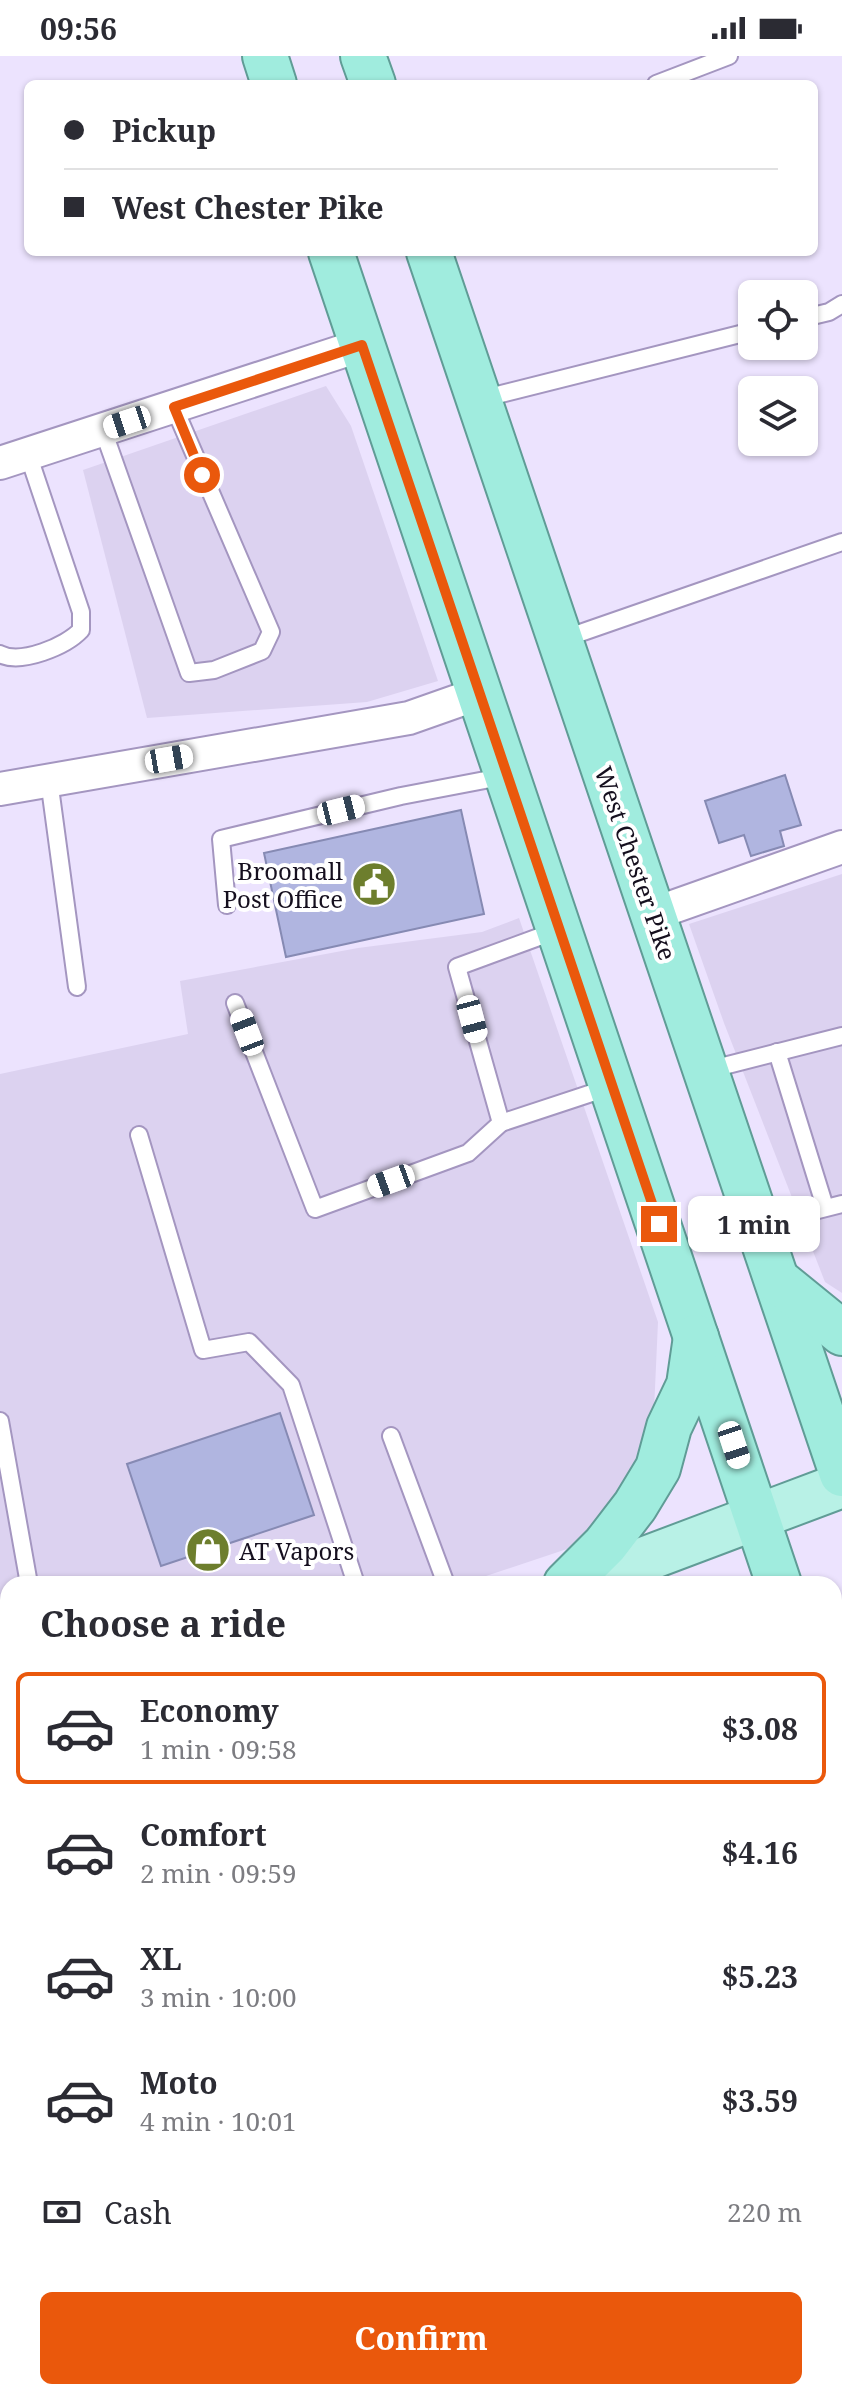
<!DOCTYPE html>
<html lang="en">
<head>
<meta charset="utf-8">
<style>
	:root { --surface:#fff; --page:#f2f2f3; --text:#2b2b33; --muted:#7c7c81; --line:#e1e1e2; --accent:#ea580c }
	body { margin:0; font-family:"Noto Serif",serif; background:var(--page); color:var(--text); height:100vh; display:flex; flex-direction:column; font-size:30px; white-space:nowrap }
	* { box-sizing:border-box; margin:0 }
	p { font-size:26px; color:var(--muted) }
	.icon { flex:none; width:44px; height:44px; fill:none; stroke:currentColor; stroke-width:2; stroke-linecap:round; stroke-linejoin:round }
	.map { position:relative; flex:1; overflow:hidden }
	.sheet { position:absolute; left:0px; top:1520px; width:842px; height:824px; display:flex; flex-direction:column; background:var(--surface); border-radius:24px 24px 0 0; box-shadow:0 2px 6px #0004 }
	.sheet>* { flex:none }
	.guide { position:absolute; left:24px; top:24px; width:794px; height:176px; border-radius:12px; box-shadow:0 2px 6px #0004; display:grid; align-content:center; height:176px; padding:0 40px; background:var(--surface) }
	.buttons { position:absolute; left:738px; top:224px; display:grid; gap:16px }
	.buttons a { display:grid; place-items:center; width:80px; height:80px; border-radius:12px; background:var(--surface); box-shadow:0 2px 6px #0004; font-size:40px }
	.end { position:absolute; width:36px; height:36px; margin:-18px; border:10px solid #ea580c; background:#fff; box-shadow:0 0 0 4px #fff }
	.from { border-radius:50% }
	.bubble { position:absolute; height:56px; border-radius:12px; background:var(--surface); box-shadow:0 2px 6px #0004; font-size:26px; font-weight:700; line-height:56px; text-align:center }
	.car { position:absolute; width:24px; height:48px; margin:-24px -12px; border-radius:10px; box-shadow:0 0 6px 2px #0007; background:linear-gradient(#fff 24%,#345 0 40%,#fff 0 76%,#345 0 86%,#fff 0) }
	.guide b { display:flex; align-items:center; gap:28px; height:76px; font-size:30px }
	.guide b+b { border-top:2px solid var(--line) }
	.guide i { width:20px; height:20px; background:var(--text) }
	ul { padding:0; list-style:none }
	li { display:flex; align-items:center; gap:24px; height:112px; margin:0 16px 12px; padding:0 24px; border:4px solid transparent; border-radius:12px }
	li div { flex:1 }
	li b { display:block; font-size:30px }
	li em { font-style:normal; font-weight:700 }
	li.active { border-color:var(--accent) }
	li>.icon { width:72px; height:72px; stroke-width:1.5 }
	h2 { padding:0 40px; font-size:36px; line-height:96px }
	.pay { display:flex; align-items:center; gap:20px; height:88px; padding:0 40px; font-size:30px }
	.pay p { margin-inline-start:auto }
	.button { display:flex; gap:16px; margin-top:auto; padding:16px 40px }
	.button a { flex:1; height:92px; border-radius:12px; background:var(--accent); color:#fff; font-size:32px; font-weight:700; line-height:92px; text-align:center }
	.status { display:flex; justify-content:space-between; align-items:center; height:56px; padding:0 40px; background:var(--surface); direction:ltr }
	.status svg { height:22px; fill:currentColor }
	.map>svg:first-child { display:block }
	.built { fill:#dcd2f0 }
	.building { fill:#b0b5e0; stroke:#868ab3; stroke-width:2 }
	.lines { fill:none; stroke-linecap:round; stroke-linejoin:round }
	.service-casing { stroke:#a496c0; stroke-width:20 }
	.minor-casing { stroke:#a496c0; stroke-width:36 }
	.primary-casing { stroke:#609c96; stroke-width:48 }
	.trunk-casing { stroke:#609c96; stroke-width:48 }
	.service { stroke:#fff; stroke-width:16 }
	.minor { stroke:#fff; stroke-width:32 }
	.primary { stroke:#b8f1e6; stroke-width:44 }
	.trunk { stroke:#a0ecde; stroke-width:44 }
	.route { stroke:#ea580c; stroke-width:10 }
	.labels { text-anchor:middle; dominant-baseline:central; stroke-width:8; stroke-linejoin:round; paint-order:stroke }
	.street-label { font-size:24px; fill:#150f1e; stroke:#fff }
	.poi-label { font-size:24px; fill:#150f1e; stroke:#fff; text-anchor:end }
</style>
</head>
<body>
<div class="status"><b>09:56</b><svg viewBox="0 0 49 12"><path d="M0 12V9h3v3zM5 12V6h3v6zM10 12V3h3v9zM15 12V0h3v12zM26 1h20v11H26zM47 4h2v5h-2z"/></svg></div>
<div class="map">
<svg width="842" height="2344" viewBox="0 0 842 2344">
	<rect width="100%" height="100%" fill="#ece3fe"/>
	<g class="built">
		<polygon points="326,330 351,370 438,625 367,646 147,662 83,414"/>
		<polygon points="842,818 842,1237 825,1226 724,967 689,868"/>
		<polygon points="519,862 658,1266 653,1376 614,1448 567,1493 462,1528 8,1528 8,1626 0,1596 0,1018 188,978 180,925 358,892 482,876"/>
		<polygon points="834,1801 842,1826 842,2179 834,2182"/>
		<polygon points="842,2319 842,2344 742,2344 774,2336 834,2336 834,2321"/>
	</g>
	<g class="building">
		<polygon points="785,719 801,769 780,775 784,790 751,800 744,779 719,787 705,745"/>
		<polygon points="461,754 484,858 286,901 264,797"/>
		<polygon points="280,1357 314,1459 161,1510 127,1408"/>
		<polygon points="842,2181 842,2273 834,2275 834,2184"/>
	</g>
	<g class="lines">
		<g class="service-casing">
			<g id="service">
				<polyline points="656,28 729,0"/>
				<polyline points="804,262 829,256 842,248"/>
				<polyline points="481,343 752,275"/>
				<polyline points="103,374 189,617 214,614 262,595 271,576 174,351"/>
				<polyline points="560,584 842,486"/>
				<path d="M0,598C21,609 66,590 81,574V556L28,398"/>
				<polyline points="49,724 77,931"/>
				<polyline points="227,849 221,783 401,740 506,720"/>
				<polyline points="558,874 457,911 501,1067 610,1031"/>
				<polyline points="235,947 315,1153 468,1097 501,1067"/>
				<polyline points="777,996 825,1151"/>
				<polyline points="708,1014 842,980"/>
				<polyline points="139,1079 203,1294 249,1286 291,1329 356,1528"/>
				<polyline points="759,1169 842,1148"/>
				<polyline points="0,1365 29,1528"/>
				<polyline points="391,1380 446,1528"/>
				<polyline points="834,1837 842,1836"/>
				<polyline points="834,1908 842,1905"/>
				<polyline points="834,2119 842,2116"/>
				<polyline points="648,2336 650,2344"/>
			</g>
		</g>
		<g class="minor-casing">
			<g id="minor">
				<polyline points="0,407 362,289"/>
				<polyline points="0,733 409,662 480,637"/>
				<polyline points="653,858 842,791"/>
				<polyline points="834,2301 842,2299"/>
				<polyline points="697,2344 722,2336"/>
			</g>
		</g>
		<g class="primary-casing">
			<g id="primary">
				<polyline points="579,1528 842,1429"/>
				<polyline points="0,1724 8,1722"/>
			</g>
		</g>
		<g class="trunk-casing">
			<g id="trunk">
				<polyline points="265,0 274,28"/>
				<polyline points="363,0 373,28"/>
				<polyline points="331,196 779,1528"/>
				<polyline points="429,196 842,1418"/>
				<polyline points="777,1224 842,1277"/>
				<polyline points="566,1528 605,1489 635,1450 658,1412 669,1371 689,1329 696,1281"/>
				<polyline points="834,1688 842,1712"/>
			</g>
		</g>
		<use href="#service" class="service"/>
		<use href="#minor" class="minor"/>
		<use href="#primary" class="primary"/>
		<use href="#trunk" class="trunk"/>
	</g>
	<g class="lines">
		<polyline class="route" points="202,419 174,351 362,289 659,1168"/>
	</g>
	<defs>
		<g id="civic-disc" transform="scale(2.3)"><circle r="9.5" fill="#6d7e2d" stroke="#fff"/><path d="M-.6-6.5H3V-4.5H.6V-3L4-1V1h2V6H-6V1h2V-1L-.6-3ZM-1.2 2.5V6h2.4V2.5Z" fill="#fff"/></g>
		<g id="shop-disc" transform="scale(2.3)"><circle r="9.5" fill="#6d7e2d" stroke="#fff"/><path d="M-5-2.5h2.3a2.7 3.5 0 0 1 5.4 0H5L5.5 6h-11ZM-1.5-2.5h3a1.5 2.3 0 0 0-3 0Z" fill="#fff"/></g>
	</defs>
	<g fill-rule="evenodd">
		<use href="#civic-disc" x="374" y="828"/>
		<use href="#shop-disc" x="208" y="1494"/>
	</g>
	<g class="labels">
		<g class="street-label">
			<text transform="translate(636 807) rotate(71)">West Chester Pike</text>
		</g>
		<g class="poi-label">
			<text x="343" y="814">Broomall<tspan x="343" dy="28">Post Office</tspan></text>
			<text x="239" y="1494" text-anchor="start">AT Vapors</text>
		</g>
	</g>
</svg>
<div class="buttons">
<a><svg class="icon" aria-label="locate" viewBox="0 0 24 24"><circle cx="12" cy="12" r="6"/><path d="M12 2v4M12 18v4M2 12h4M18 12h4"/></svg></a>
<a><svg class="icon" aria-label="layers" viewBox="0 0 24 24"><path d="M12 4l9 5-9 5-9-5zM3 14l9 5 9-5"/></svg></a>
</div>
<i class="end from" style="left:202px;top:419px"></i>
<i class="end" style="left:659px;top:1168px"></i>
<div class="bubble" style="left:688px;top:1140px;width:132px">1 min</div>
<i class="car" style="left:127px;top:366px;rotate:252deg"></i>
<i class="car" style="left:169px;top:703px;rotate:80deg"></i>
<i class="car" style="left:341px;top:754px;rotate:76deg"></i>
<i class="car" style="left:472px;top:963px;rotate:165deg"></i>
<i class="car" style="left:247px;top:976px;rotate:339deg"></i>
<i class="car" style="left:391px;top:1125px;rotate:250deg"></i>
<i class="car" style="left:734px;top:1389px;rotate:162deg"></i>
<div class="guide">
<b><i class="from"></i>Pickup</b>
<b><i></i>West Chester Pike</b>
</div>
<section class="sheet">
<h2>Choose a ride</h2>
<ul>
<li class="active"><svg class="icon" aria-label="car" viewBox="0 0 24 24"><path d="M5 17H2v-5l4-1 3-4h7l3 4 3 1v5h-3M9 17h6M6 11h13"/><circle cx="7" cy="17" r="2"/><circle cx="17" cy="17" r="2"/></svg><div><b>Economy</b><p>1 min · 09:58</p></div><em>$3.08</em></li>
<li><svg class="icon" aria-label="car" viewBox="0 0 24 24"><path d="M5 17H2v-5l4-1 3-4h7l3 4 3 1v5h-3M9 17h6M6 11h13"/><circle cx="7" cy="17" r="2"/><circle cx="17" cy="17" r="2"/></svg><div><b>Comfort</b><p>2 min · 09:59</p></div><em>$4.16</em></li>
<li><svg class="icon" aria-label="car" viewBox="0 0 24 24"><path d="M5 17H2v-5l4-1 3-4h7l3 4 3 1v5h-3M9 17h6M6 11h13"/><circle cx="7" cy="17" r="2"/><circle cx="17" cy="17" r="2"/></svg><div><b>XL</b><p>3 min · 10:00</p></div><em>$5.23</em></li>
<li><svg class="icon" aria-label="car" viewBox="0 0 24 24"><path d="M5 17H2v-5l4-1 3-4h7l3 4 3 1v5h-3M9 17h6M6 11h13"/><circle cx="7" cy="17" r="2"/><circle cx="17" cy="17" r="2"/></svg><div><b>Moto</b><p>4 min · 10:01</p></div><em>$3.59</em></li>
</ul>
<div class="pay"><svg class="icon" aria-label="cash" viewBox="0 0 24 24"><path d="M3 7h18v10H3z"/><circle cx="12" cy="12" r="2"/></svg>Cash<p>220 m</p></div>
<div class="button"><a>Confirm</a></div>
</section>
</div>
</body>
</html>
